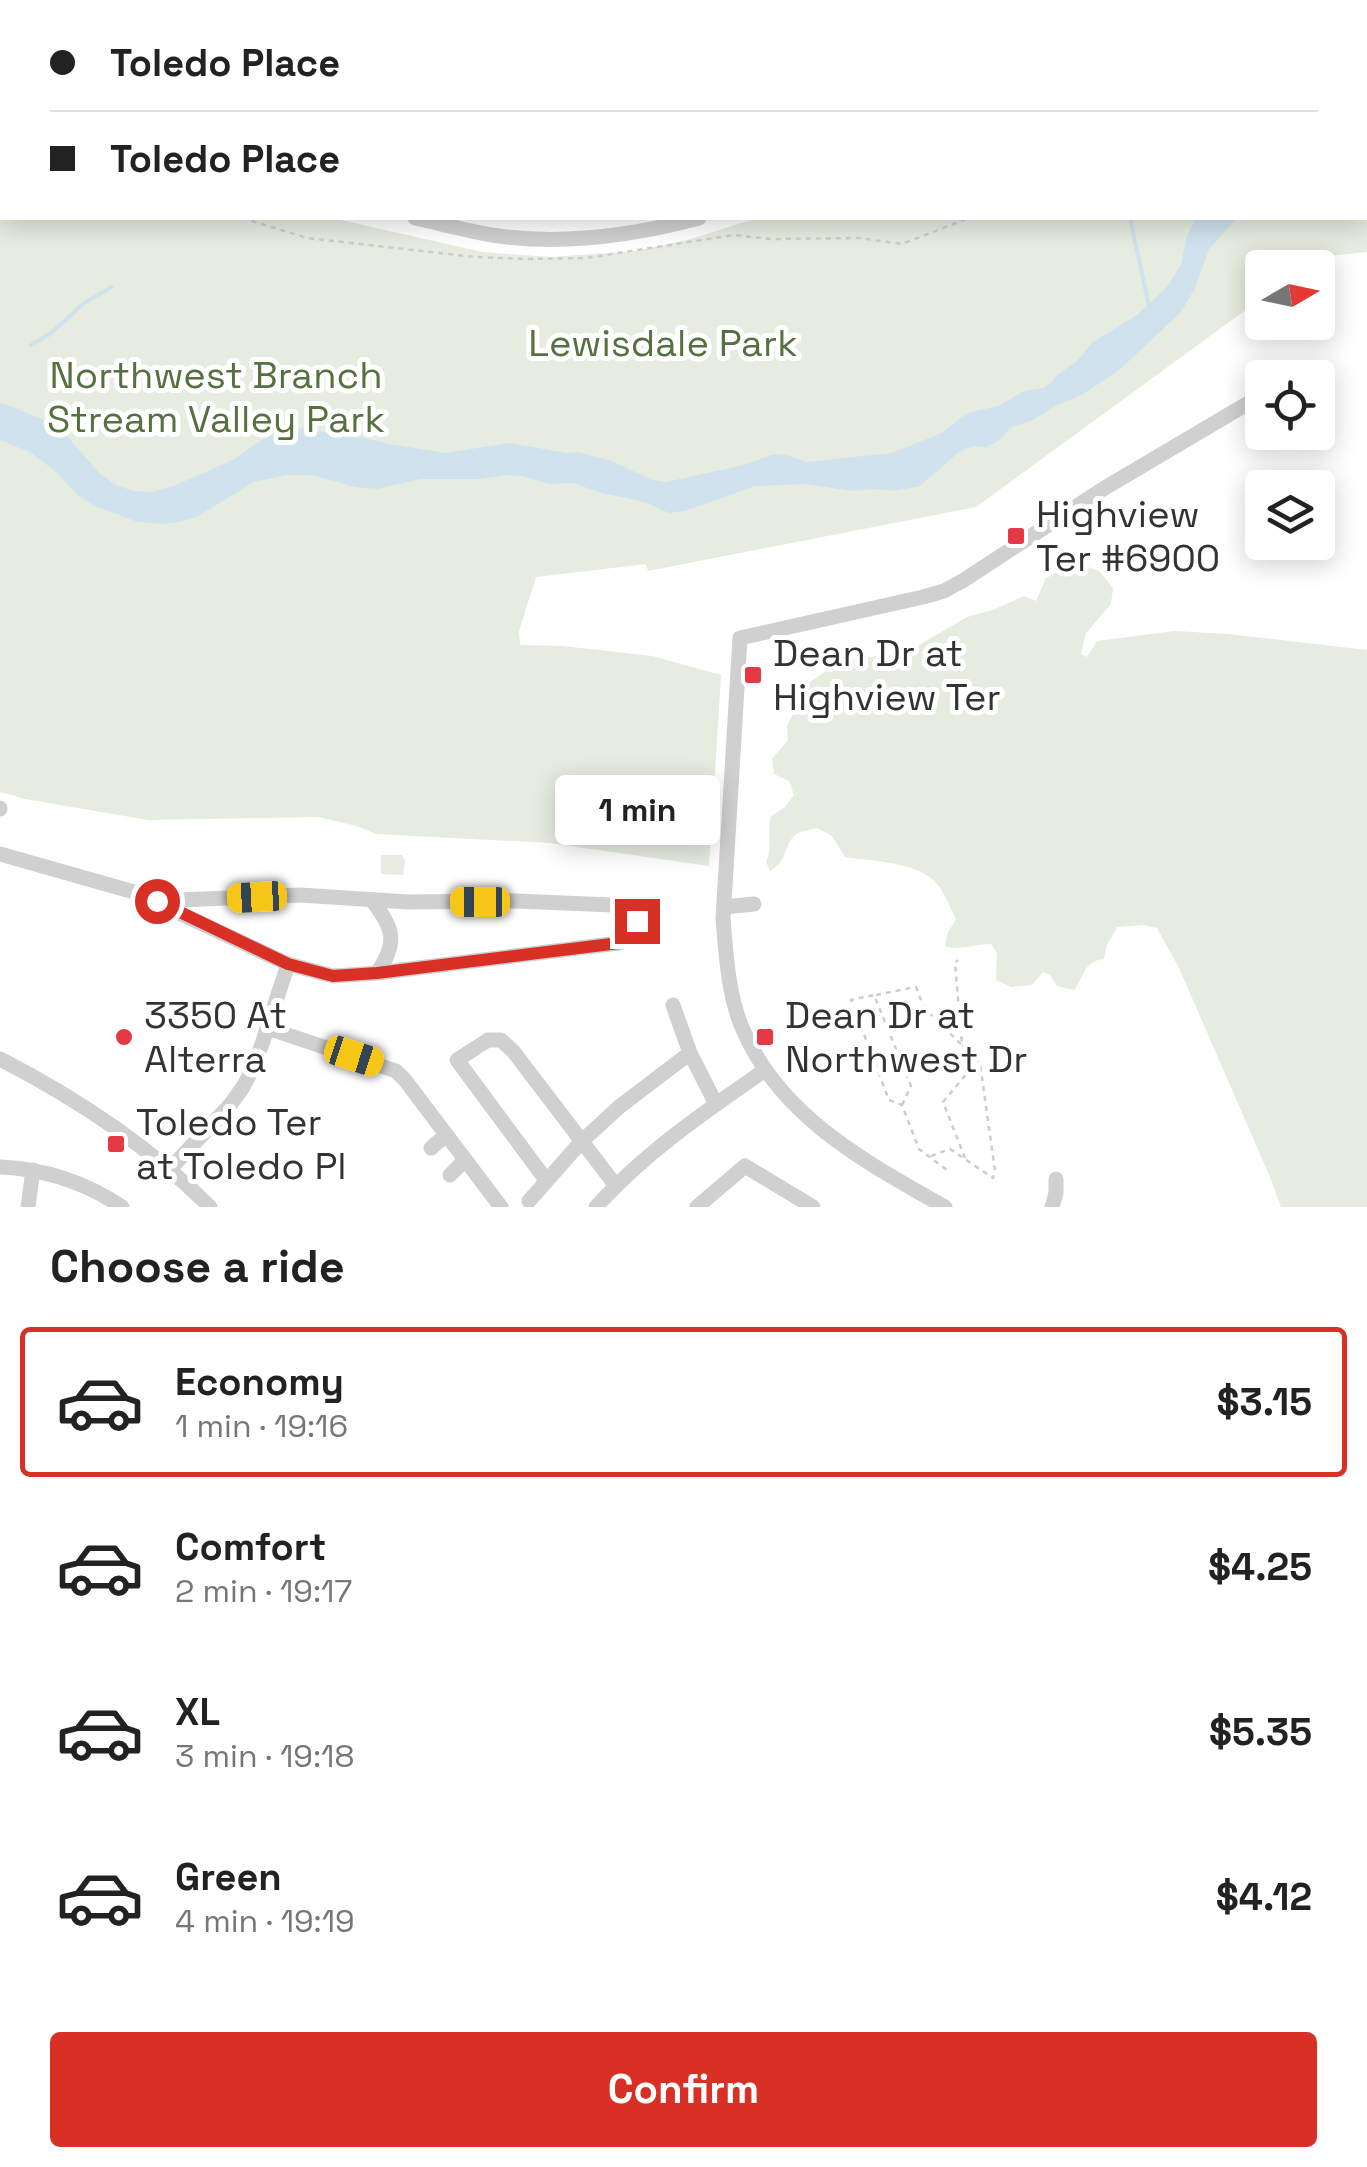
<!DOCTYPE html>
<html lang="en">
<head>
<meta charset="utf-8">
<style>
	:root { --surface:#fff; --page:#f6f6f6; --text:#222; --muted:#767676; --line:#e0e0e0; --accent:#d93025 }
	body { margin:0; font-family:"Space Grotesk",sans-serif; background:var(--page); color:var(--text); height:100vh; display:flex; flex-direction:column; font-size:38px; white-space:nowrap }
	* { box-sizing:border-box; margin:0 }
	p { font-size:32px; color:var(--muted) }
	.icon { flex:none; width:55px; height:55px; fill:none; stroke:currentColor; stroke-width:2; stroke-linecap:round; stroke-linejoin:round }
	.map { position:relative; height:1207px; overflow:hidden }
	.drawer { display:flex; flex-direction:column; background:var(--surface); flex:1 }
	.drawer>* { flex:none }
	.top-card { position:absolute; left:0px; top:0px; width:1368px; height:220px; box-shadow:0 5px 25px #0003; display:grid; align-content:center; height:220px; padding:0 50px; background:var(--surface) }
	.needle { width:65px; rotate:81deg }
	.tools { position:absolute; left:1245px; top:250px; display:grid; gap:20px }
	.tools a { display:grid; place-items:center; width:90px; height:90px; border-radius:10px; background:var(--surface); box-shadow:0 5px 25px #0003; font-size:50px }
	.end { position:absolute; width:45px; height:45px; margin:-22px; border:12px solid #d93025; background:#fff; box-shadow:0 0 0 5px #fff }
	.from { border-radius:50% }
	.bubble { position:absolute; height:70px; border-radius:10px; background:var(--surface); box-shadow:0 5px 25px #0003; font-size:32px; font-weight:800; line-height:70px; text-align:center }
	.car { position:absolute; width:30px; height:60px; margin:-30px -15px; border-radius:12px; box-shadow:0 0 8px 2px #0007; background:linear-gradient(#f5c518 24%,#345 0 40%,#f5c518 0 76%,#345 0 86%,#f5c518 0) }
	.top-card b { display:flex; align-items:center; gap:35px; height:95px; font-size:38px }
	.top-card b+b { border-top:2px solid var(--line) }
	.top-card i { width:25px; height:25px; background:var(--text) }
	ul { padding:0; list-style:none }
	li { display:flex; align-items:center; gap:30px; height:150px; margin:0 20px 15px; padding:0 30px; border:5px solid transparent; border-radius:10px }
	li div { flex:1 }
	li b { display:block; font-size:38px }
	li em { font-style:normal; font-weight:800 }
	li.selected { border-color:var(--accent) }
	li>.icon { width:90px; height:90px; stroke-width:1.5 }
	h2 { padding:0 50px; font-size:45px; line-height:120px }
	.cta { display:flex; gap:20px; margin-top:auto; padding:20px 50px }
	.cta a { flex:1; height:115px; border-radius:10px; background:var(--accent); color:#fff; font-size:40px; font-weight:800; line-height:115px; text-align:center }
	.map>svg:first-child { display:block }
	.green { fill:#e6ecdf }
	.water { fill:#cfe2ee }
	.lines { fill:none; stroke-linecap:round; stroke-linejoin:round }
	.stream { stroke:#cfe2ee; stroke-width:4 }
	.path { stroke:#cdcdcd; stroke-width:2.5; stroke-dasharray:5 5; stroke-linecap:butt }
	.minor { stroke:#d0d0d0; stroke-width:15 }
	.route { stroke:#d93025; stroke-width:12 }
	.poi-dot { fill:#e63946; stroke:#fff; stroke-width:4 }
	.labels { text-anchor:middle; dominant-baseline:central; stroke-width:10; stroke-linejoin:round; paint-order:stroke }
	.park-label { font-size:38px; fill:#56703f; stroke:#fff }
	.poi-label { font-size:38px; fill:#333; stroke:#fff; text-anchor:start }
</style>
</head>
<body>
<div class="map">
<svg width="1367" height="1207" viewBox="0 0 1367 1207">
	<rect width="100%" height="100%" fill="#fff"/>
	<g class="green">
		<rect x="890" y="0" width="167" height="2"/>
		<polygon points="1103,0 1367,0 1367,252 1318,257 1304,267 1262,268 1262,298 976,507 648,571 646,564 536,577 519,631 520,645 563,646 652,656 721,675 709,866 550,843 376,834 357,826 318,817 148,820 25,799 0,792 0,123 2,124 2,218 332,218 482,252 550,257 636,251 687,240 758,218 1365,218 1365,2 1098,2"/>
		<path d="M1077,563L1099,571L1113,588L1111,604L1086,633L1081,654L1087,657L1097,641L1175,631L1228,634L1367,650V1207H1281L1270,1177L1179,968L1157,928L1143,925L1117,927L1107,945L1104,959C1082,962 1086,975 1074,990L1057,986L1050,975L1043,972L1032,985L1011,987L996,980L997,953L991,944C975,944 960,951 945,946L947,934L956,919C950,908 945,893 937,884C919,862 872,861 845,857L832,836L817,828C809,830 798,831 793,837C782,851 788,860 770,871L766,862C773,847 767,834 771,816L785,807L794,795L789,781L774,774L772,759L788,740L787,726L808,683L834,666L851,660L909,651L967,617L993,610L1024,596L1036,601L1046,578Z"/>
		<polygon points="381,855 402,855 405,861 403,875 381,874"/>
	</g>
	<polygon class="water" points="1195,218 1237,218 1209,249 1195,288 1181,312 1117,372 1081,395 1055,406 1033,420 1010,428 1000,440 986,447 973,446 959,452 920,486 894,491 876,489 852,491 806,484 755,486 685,511 669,513 645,502 602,493 573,483 550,484 522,476 506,475 478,479 420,479 378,489 355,487 313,475 286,475 254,482 198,516 181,522 161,524 138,522 95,506 80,497 54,470 30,452 0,440 0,402 49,422 62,430 100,474 114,484 133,491 152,492 174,486 235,459 257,443 272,435 303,428 328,433 341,432 389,444 446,453 509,443 567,453 577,452 612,461 652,480 666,482 744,465 772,455 783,454 807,462 892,453 942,433 959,419 972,412 998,406 1024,391 1044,388 1051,383 1056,376 1078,360 1092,343 1138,314 1166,288 1181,265 1186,239"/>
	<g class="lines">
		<g class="stream">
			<polyline points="1130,218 1149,306"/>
			<polyline points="31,345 50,334 84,303 112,287"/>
		</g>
		<g class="path">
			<polyline points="1365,47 1367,47"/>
			<polyline points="0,155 2,156"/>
			<polyline points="242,218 307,238 475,257 527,259 586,258 734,235 770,239 860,238 902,244 969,218"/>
			<polyline points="876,995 916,987 924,1008 962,1045 955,963 958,960"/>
			<polyline points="902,1105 911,1086 874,995 851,1000 889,1100 902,1105 919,1149 947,1170"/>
			<polyline points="931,1156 950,1149 993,1178 995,1171 980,1063 962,1045"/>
			<polyline points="965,1158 943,1102 969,1071 980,1071"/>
		</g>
		<g class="minor">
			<polyline points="612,0 612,2"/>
			<polyline points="79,2 80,0"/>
			<polyline points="231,2 232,0"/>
			<polyline points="393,2 394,0"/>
			<polyline points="0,100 2,101"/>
			<path d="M415,218C443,224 470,232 499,236C565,245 635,235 699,218"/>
			<polyline points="1294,378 1299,375"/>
			<polyline points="0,809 0,808"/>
			<path d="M0,854L134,892L288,964L333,976L377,973L619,943C637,939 641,922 630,908L613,905L515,901L408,902L300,895L157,901"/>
			<path d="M372,900C393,929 399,941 377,973"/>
			<polyline points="724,907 754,904"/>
			<polyline points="673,1005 690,1053 716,1104"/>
			<polyline points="267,1028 396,1071 405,1080 501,1207"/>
			<path d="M0,1059C76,1098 150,1147 210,1207"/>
			<polyline points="431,1148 446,1135"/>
			<path d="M0,1167C45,1169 85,1182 122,1207"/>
			<polyline points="170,1169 230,1105 243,1087 251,1072 262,1044 288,964"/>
			<polyline points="450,1175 465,1160"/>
			<polyline points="546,1180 457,1060 488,1040 501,1040 513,1051 616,1186"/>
			<polyline points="529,1201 581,1142 619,1107 690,1053"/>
			<polyline points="28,1207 33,1170"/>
			<path d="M596,1207C644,1153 706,1111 765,1070"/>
			<polyline points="697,1207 745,1166 813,1207"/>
			<path d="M945,1207C864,1161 778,1116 741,1025C728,992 726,954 723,919L740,638L923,597L944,591L964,580L1103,489L1262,395"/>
			<polyline points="1052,1207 1056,1193 1056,1179"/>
		</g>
	</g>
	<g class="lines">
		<path class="route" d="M157,901L288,964L333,976L377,973L619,943C631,940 636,933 637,921"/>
	</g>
	<g class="poi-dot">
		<rect x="1006" y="526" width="20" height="20" rx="5"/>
		<rect x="743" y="665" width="20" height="20" rx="5"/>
		<circle cx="124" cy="1037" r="10"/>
		<rect x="755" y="1027" width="20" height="20" rx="5"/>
		<rect x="106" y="1134" width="20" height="20" rx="5"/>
	</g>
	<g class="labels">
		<g class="park-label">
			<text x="663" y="343">Lewisdale Park</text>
			<text x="216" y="375">Northwest Branch<tspan x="216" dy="44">Stream Valley Park</tspan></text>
		</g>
		<g class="poi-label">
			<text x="1036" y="514">Highview<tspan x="1036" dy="44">Ter #6900</tspan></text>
			<text x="773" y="653">Dean Dr at<tspan x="773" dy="44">Highview Ter</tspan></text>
			<text x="144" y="1015">3350 At<tspan x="144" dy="44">Alterra</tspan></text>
			<text x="785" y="1015">Dean Dr at<tspan x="785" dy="44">Northwest Dr</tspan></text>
			<text x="136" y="1122">Toledo Ter<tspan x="136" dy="44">at Toledo Pl</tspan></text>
		</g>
	</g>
</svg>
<div class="tools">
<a><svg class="needle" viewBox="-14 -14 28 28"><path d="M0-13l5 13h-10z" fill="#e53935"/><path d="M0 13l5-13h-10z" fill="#767676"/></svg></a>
<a><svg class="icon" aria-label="locate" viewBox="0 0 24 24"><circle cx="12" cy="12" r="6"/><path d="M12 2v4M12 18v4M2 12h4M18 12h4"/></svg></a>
<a><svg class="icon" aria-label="layers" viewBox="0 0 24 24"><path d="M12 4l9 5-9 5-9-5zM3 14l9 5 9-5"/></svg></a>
</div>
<i class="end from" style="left:157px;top:901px"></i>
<i class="end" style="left:637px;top:921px"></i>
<div class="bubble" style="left:555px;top:775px;width:165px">1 min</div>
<i class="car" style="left:257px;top:897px;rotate:267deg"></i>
<i class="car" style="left:480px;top:902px;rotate:270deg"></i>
<i class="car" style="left:354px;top:1056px;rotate:108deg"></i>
<div class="top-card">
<b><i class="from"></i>Toledo Place</b>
<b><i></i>Toledo Place</b>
</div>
</div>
<section class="drawer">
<h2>Choose a ride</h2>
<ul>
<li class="selected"><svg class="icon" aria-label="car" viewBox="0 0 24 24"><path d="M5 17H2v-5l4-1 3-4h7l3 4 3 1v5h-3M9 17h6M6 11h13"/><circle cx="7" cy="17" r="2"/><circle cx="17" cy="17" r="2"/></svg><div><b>Economy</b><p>1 min · 19:16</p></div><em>$3.15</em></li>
<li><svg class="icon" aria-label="car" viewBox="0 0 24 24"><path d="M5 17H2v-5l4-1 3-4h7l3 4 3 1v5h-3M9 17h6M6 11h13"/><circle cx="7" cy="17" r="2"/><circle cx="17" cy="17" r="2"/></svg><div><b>Comfort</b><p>2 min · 19:17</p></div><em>$4.25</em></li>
<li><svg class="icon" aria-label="car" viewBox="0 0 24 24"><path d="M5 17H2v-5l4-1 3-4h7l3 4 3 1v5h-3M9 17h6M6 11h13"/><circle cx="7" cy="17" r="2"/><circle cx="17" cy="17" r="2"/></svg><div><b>XL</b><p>3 min · 19:18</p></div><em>$5.35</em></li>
<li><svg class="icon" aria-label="car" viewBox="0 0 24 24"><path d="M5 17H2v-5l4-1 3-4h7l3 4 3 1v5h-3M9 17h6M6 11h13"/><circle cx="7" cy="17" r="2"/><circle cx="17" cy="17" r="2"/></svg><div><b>Green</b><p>4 min · 19:19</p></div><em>$4.12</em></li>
</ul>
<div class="cta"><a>Confirm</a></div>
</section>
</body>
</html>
